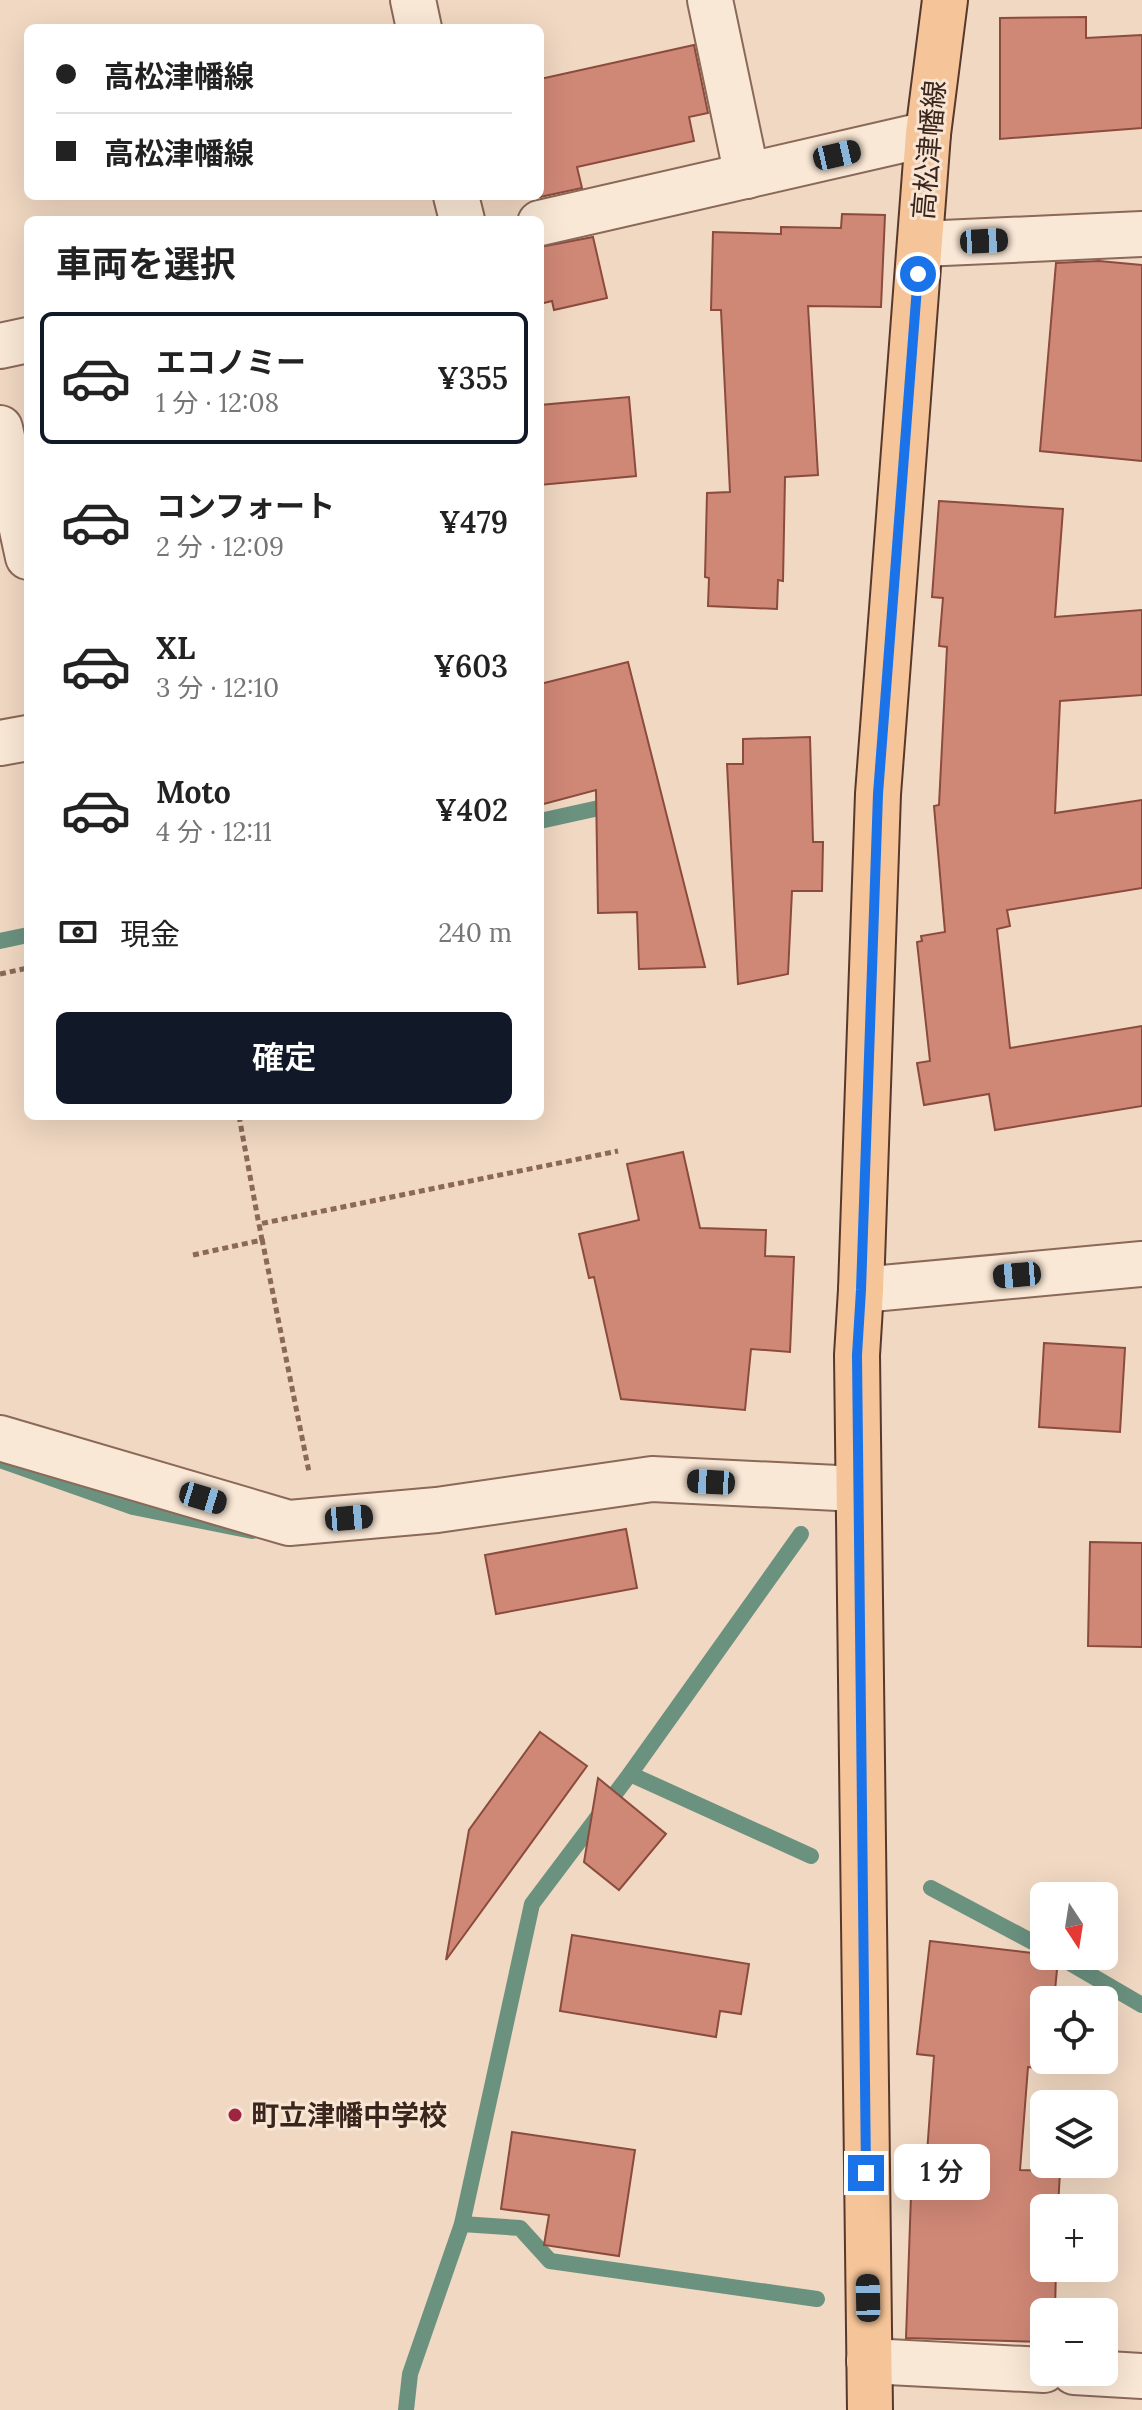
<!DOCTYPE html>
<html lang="ja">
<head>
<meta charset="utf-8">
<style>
	:root { --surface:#fff; --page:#f2f2f2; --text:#222; --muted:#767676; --line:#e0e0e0; --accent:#111827 }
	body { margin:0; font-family:Lora,"Noto Sans JP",serif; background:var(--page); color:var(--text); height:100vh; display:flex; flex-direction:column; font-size:30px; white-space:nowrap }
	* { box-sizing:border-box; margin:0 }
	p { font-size:26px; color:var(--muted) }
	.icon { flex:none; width:44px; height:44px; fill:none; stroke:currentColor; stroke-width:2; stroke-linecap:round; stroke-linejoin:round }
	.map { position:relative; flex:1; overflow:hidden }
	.side { position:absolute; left:24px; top:216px; width:520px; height:904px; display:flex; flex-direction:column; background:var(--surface); border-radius:12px; box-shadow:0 8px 32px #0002 }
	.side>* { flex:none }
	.banner { position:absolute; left:24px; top:24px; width:520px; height:176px; border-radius:12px; box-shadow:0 8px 32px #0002; display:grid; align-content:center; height:176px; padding:0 32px; background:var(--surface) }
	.needle { width:52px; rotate:168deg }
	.buttons { position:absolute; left:1030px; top:1882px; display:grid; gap:16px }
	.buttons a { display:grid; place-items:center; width:88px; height:88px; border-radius:12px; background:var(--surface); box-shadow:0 8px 32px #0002; font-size:40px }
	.end { position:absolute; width:36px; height:36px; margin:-18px; border:10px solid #1a73e8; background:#fff; box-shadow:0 0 0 4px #fff }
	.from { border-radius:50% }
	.bubble { position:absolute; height:56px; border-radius:12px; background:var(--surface); box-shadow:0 8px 32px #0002; font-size:26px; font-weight:600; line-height:56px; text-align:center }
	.car { position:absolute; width:24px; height:48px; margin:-24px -12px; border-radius:10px; box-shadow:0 0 6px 2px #0007; background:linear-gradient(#222 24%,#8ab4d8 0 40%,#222 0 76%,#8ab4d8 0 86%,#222 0) }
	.banner b { display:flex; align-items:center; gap:28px; height:76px; font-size:30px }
	.banner b+b { border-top:2px solid var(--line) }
	.banner i { width:20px; height:20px; background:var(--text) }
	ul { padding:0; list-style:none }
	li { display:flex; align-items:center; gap:24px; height:132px; margin:0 16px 12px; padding:0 16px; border:4px solid transparent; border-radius:12px }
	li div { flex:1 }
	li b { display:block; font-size:30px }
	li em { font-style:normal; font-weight:600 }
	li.current { border-color:var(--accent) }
	li>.icon { width:72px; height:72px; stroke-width:1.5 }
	h2 { padding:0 32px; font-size:36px; line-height:96px }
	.pay { display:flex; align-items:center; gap:20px; height:88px; padding:0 32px; font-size:30px }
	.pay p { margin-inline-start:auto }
	.primary-button { display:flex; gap:16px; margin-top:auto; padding:16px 32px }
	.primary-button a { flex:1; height:92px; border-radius:12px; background:var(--accent); color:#fff; font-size:32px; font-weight:600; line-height:92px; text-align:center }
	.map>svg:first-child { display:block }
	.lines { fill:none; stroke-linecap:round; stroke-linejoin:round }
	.stream { stroke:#6b917f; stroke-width:16 }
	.building { fill:#d08876; stroke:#8b4b3d; stroke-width:2 }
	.minor-casing { stroke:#8b6858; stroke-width:48 }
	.primary-casing { stroke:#58382d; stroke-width:48 }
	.path { stroke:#8b6858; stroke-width:5; stroke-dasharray:6 4; stroke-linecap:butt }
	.minor { stroke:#fae8d6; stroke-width:44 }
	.primary { stroke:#f5c498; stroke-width:44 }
	.route { stroke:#1a73e8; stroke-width:10 }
	.poi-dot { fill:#9d2540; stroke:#f7e4d2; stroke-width:3 }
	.labels { text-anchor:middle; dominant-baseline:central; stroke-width:6; stroke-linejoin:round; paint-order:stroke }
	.street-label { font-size:28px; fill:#3a251d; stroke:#f7e4d2 }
	.poi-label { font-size:28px; font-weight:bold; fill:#3a251d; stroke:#f7e4d2; text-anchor:start }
</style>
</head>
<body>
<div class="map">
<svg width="1142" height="2410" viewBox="0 0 1142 2410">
	<rect width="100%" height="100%" fill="#f0d8c2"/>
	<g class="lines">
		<g class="stream">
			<polyline points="540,821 617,804"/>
			<polyline points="0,941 28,935"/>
			<polyline points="0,1460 133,1507 252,1531"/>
			<polyline points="630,1774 811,1856"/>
			<polyline points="931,1888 1044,1948"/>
			<polyline points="1058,1956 1142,2005"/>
			<polyline points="462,2224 532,1904 630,1774 801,1534"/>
			<polyline points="406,2410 410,2374 462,2224 520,2228 550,2261 817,2299"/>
		</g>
	</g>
	<g class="building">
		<polygon points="1086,17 1086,38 1142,35 1142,128 1000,139 1000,18"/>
		<polygon points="694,45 708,113 689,117 694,141 577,167 582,188 540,197 540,79"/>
		<polygon points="842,214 885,215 881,307 808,306 818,475 785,477 783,581 778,580 777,609 708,606 709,578 705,577 707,493 730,492 721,310 711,310 713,232 781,234 781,227 841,228"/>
		<polygon points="593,237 607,298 554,310 552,301 540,304 540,247"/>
		<polygon points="1099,261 1142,265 1142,461 1040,451 1056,263"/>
		<polygon points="629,397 636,476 540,485 540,405"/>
		<polygon points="939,501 1063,509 1055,617 1142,610 1142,695 1060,701 1055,813 1142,800 1142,888 1007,910 1010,926 997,929 1010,1048 1142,1026 1142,1106 995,1130 989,1094 924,1105 917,1063 930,1061 917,942 922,941 921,936 945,932 934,806 939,805 947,647 939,646 943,598 932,597"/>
		<polygon points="628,662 705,967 639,969 637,912 598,913 596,790 540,805 540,684"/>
		<polygon points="810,737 813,842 823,842 822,891 792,891 788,974 738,984 727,764 743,764 743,739"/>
		<polygon points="683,1152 700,1228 766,1230 765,1256 794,1257 790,1352 751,1349 745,1410 621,1399 594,1277 589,1278 579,1234 639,1220 627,1164"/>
		<polygon points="1044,1343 1125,1348 1120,1432 1039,1427"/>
		<polygon points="626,1529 637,1588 496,1614 485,1555"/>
		<polygon points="1090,1542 1142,1543 1142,1647 1088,1646"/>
		<polygon points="540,1732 587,1766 446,1960 469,1830"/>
		<polygon points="598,1778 666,1834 619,1890 584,1862"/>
		<polygon points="572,1935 749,1964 741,2014 720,2011 716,2037 560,2011"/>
		<polygon points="930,1941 1032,1953 1057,1970 1054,2000 1044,2000 1046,2069 1028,2067 1020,2170 1060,2171 1058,2208 1044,2208 1044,2268 1056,2268 1055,2312 1044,2312 1044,2342 906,2338 912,2167 926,2167 934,2056 917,2054"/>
		<polygon points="512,2132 635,2150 619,2256 544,2245 549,2215 501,2209"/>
	</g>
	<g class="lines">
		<g class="minor-casing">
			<g id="minor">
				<polyline points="413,0 419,28"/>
				<polyline points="710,0 747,176"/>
				<polyline points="456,196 462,220"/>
				<polyline points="540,223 928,134"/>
				<polyline points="921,244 1142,234"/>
				<polyline points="0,346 28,340"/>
				<polyline points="0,428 28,557"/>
				<polyline points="0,743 28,738"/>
				<polyline points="861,1290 1142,1264"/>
				<polyline points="0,1438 289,1523 437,1510 652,1479 858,1489"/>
				<polyline points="869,2361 1044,2370"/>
				<polyline points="1074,2372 1142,2376"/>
			</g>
		</g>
		<g class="primary-casing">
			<polyline id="primary" points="870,2410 857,1355 861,1290 878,794 928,134 945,0"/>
		</g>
		<g class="path">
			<polyline points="0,974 28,968"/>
			<polyline points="239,1116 259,1225"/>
			<polyline points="262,1239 309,1472"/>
			<polyline points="193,1255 262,1240 259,1224 618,1151"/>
		</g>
		<use href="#minor" class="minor"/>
		<use href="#primary" class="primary"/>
	</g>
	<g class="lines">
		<polyline class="route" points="866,2173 857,1355 861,1290 878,794 918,274"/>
	</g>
	<circle class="poi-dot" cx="235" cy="2115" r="8"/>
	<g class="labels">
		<g class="street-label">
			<text transform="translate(929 150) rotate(-85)">高松津幡線</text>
		</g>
		<g class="poi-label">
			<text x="251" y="2115">町立津幡中学校</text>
		</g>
	</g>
</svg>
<div class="buttons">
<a><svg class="needle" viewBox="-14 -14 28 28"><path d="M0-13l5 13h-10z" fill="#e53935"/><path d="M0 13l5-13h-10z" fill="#767676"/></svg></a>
<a><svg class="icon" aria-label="locate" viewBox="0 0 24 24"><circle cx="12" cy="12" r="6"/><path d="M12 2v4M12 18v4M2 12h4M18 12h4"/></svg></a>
<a><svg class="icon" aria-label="layers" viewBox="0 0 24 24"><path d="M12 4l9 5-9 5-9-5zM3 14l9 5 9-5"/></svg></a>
<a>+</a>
<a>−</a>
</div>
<i class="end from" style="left:918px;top:274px"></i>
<i class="end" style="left:866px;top:2173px"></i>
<div class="bubble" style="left:894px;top:2144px;width:96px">1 分</div>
<i class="car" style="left:837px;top:155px;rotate:77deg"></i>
<i class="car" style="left:984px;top:241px;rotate:87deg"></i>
<i class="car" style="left:1017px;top:1275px;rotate:265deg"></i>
<i class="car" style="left:711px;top:1482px;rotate:273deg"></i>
<i class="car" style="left:203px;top:1498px;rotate:107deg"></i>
<i class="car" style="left:349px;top:1518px;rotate:85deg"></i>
<i class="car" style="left:868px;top:2298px;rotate:359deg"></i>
<div class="banner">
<b><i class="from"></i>高松津幡線</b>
<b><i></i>高松津幡線</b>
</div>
<section class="side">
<h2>車両を選択</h2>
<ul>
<li class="current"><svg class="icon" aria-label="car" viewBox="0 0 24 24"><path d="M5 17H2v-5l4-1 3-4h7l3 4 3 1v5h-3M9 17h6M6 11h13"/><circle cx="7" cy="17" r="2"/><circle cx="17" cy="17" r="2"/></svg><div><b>エコノミー</b><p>1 分 · 12:08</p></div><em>¥355</em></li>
<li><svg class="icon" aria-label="car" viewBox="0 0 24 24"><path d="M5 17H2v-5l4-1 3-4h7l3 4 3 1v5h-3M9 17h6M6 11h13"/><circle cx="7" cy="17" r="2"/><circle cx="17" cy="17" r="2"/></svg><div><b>コンフォート</b><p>2 分 · 12:09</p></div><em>¥479</em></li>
<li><svg class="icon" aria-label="car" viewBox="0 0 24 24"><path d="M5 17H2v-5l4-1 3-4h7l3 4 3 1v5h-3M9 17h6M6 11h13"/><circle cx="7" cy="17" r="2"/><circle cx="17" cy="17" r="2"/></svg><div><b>XL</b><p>3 分 · 12:10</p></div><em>¥603</em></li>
<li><svg class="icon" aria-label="car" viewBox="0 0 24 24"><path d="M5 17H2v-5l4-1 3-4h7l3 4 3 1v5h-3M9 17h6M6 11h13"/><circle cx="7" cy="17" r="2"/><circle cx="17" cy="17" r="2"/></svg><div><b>Moto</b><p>4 分 · 12:11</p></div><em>¥402</em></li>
</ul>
<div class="pay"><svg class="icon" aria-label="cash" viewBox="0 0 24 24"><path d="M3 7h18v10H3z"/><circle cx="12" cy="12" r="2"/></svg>現金<p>240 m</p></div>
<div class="primary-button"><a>確定</a></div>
</section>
</div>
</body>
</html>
